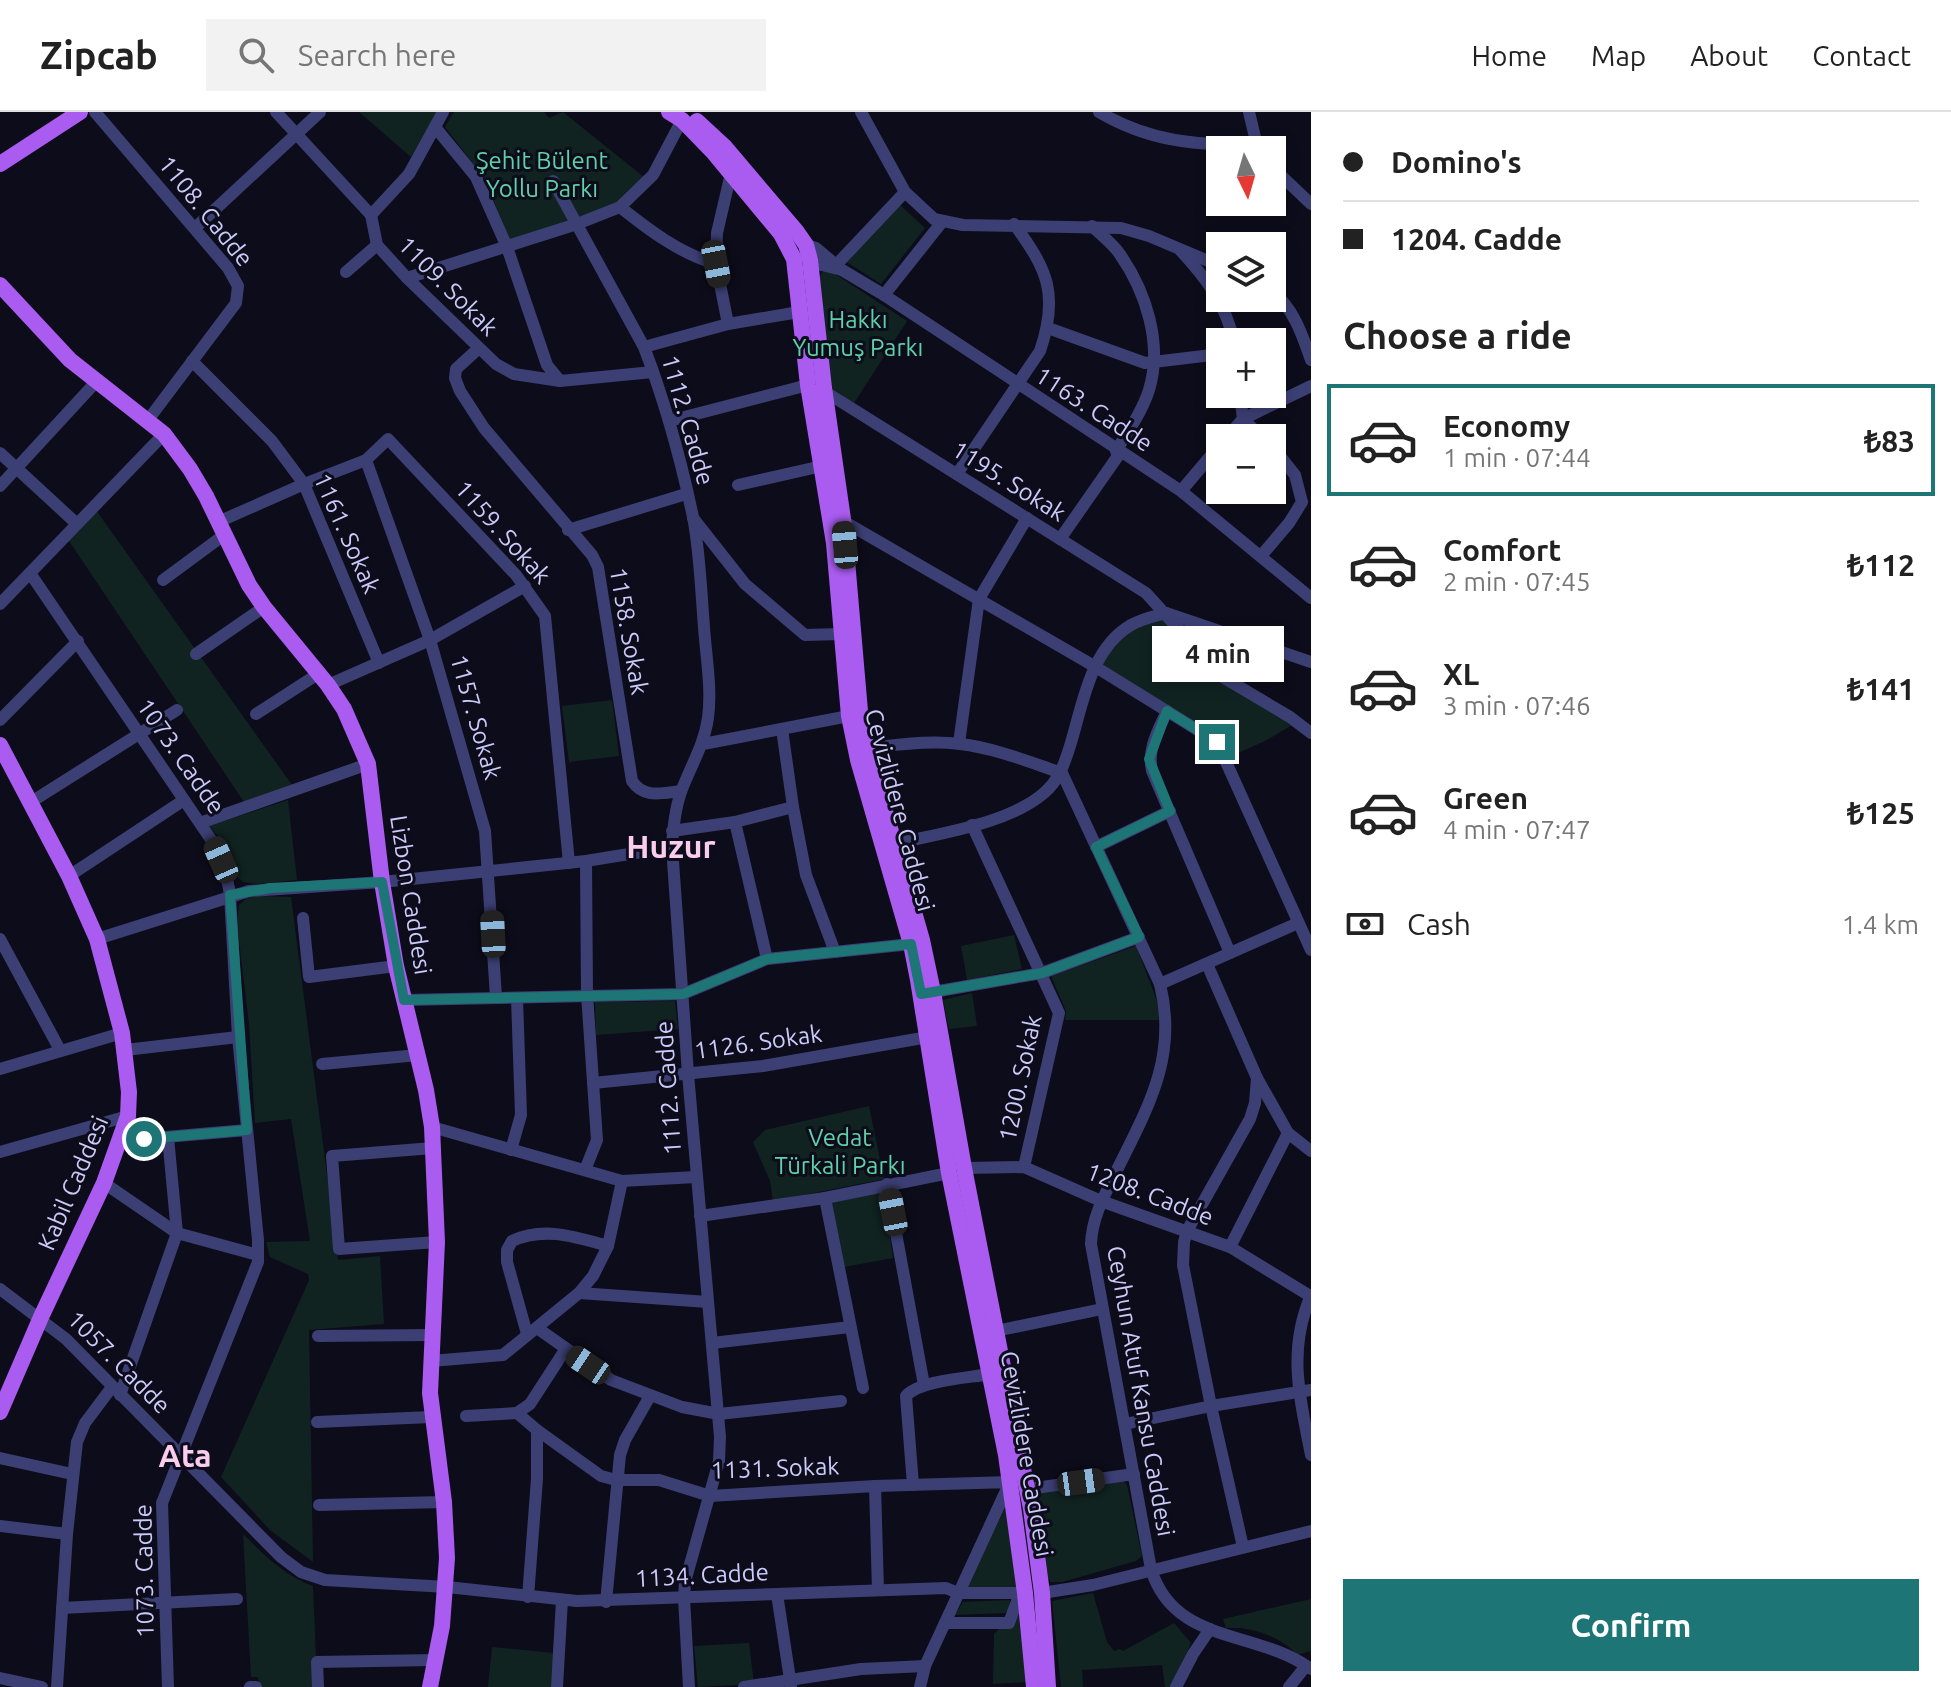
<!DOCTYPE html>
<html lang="en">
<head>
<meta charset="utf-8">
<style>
	:root { --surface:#fff; --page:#f2f2f2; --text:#222; --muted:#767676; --line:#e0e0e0; --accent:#1d7575 }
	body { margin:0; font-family:Ubuntu,sans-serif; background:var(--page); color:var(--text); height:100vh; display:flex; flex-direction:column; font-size:30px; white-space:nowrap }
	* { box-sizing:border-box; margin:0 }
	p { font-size:26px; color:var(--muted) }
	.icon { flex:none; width:44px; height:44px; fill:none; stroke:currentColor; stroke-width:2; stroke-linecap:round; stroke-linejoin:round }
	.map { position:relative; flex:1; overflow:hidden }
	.sheet { display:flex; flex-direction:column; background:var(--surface); width:640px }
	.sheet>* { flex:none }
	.banner { display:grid; align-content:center; height:176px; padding:0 32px; background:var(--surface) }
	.needle { width:52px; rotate:175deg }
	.tools { position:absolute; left:1206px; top:24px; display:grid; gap:16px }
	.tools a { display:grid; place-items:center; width:80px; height:80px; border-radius:0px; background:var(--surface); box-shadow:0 4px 12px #0003; font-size:40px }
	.end { position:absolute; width:36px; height:36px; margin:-18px; border:10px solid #1d7575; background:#fff; box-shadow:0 0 0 4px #fff }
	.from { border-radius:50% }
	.bubble { position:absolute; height:56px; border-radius:0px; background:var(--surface); box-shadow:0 4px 12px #0003; font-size:26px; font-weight:700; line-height:56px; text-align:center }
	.car { position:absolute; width:24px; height:48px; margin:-24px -12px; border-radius:10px; box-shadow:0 0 6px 2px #0007; background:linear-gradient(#222 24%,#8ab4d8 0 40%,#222 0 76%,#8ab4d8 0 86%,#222 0) }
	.banner b { display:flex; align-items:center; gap:28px; height:76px; font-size:30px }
	.banner b+b { border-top:2px solid var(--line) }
	.banner i { width:20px; height:20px; background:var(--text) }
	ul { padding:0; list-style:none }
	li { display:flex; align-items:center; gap:24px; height:112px; margin:0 16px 12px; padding:0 16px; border:4px solid transparent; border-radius:0px }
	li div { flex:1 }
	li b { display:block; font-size:30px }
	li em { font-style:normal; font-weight:700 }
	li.current { border-color:var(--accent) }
	li>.icon { width:72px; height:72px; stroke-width:1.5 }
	h2 { padding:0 32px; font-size:36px; line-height:96px }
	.pay { display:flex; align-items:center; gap:20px; height:88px; padding:0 32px; font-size:30px }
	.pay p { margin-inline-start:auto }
	.action { display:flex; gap:16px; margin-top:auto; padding:16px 32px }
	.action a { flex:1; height:92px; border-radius:0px; background:var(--accent); color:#fff; font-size:32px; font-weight:700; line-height:92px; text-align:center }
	header { display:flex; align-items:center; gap:48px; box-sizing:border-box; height:112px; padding:0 40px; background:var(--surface); border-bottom:2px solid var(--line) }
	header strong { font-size:38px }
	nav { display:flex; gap:44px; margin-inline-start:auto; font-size:28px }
	.search { width:560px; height:72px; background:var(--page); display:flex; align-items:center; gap:20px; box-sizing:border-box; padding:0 28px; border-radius:0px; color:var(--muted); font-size:30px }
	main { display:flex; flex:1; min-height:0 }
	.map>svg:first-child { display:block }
	.green { fill:#102321 }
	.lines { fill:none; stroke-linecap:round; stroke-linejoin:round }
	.minor { stroke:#3c3f74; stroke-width:12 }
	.major { stroke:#a95cef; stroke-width:16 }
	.route { stroke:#1d7575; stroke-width:10 }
	.labels { text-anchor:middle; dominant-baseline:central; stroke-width:6; stroke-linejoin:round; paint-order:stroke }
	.park-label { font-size:24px; fill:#5fd1a9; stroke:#0d0c1a }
	.street-label { font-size:24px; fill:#cbcafa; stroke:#0d0c1a }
	.district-label { font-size:32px; font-weight:bold; fill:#faccee; stroke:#0d0c1a }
</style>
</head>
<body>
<header>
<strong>Zipcab</strong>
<div class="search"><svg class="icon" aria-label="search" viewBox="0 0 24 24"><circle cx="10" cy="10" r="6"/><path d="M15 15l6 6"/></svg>Search here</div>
<nav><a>Home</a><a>Map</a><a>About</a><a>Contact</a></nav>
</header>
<main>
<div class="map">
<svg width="1311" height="1575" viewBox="0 0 1311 1575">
	<rect width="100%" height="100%" fill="#0d0c1a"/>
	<g class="green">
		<polygon points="359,0 437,0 411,45"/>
		<polygon points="454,0 544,0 549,6 563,0 645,66 617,92 511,130 484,66 445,15"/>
		<polygon points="899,92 925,116 881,172 845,149"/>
		<polygon points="824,158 832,160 907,209 854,291 830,275 817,169"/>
		<polygon points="96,398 292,673 244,690 67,426"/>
		<polygon points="1166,501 1221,564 1297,610 1267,628 1225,647 1217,630 1094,554 1115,525"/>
		<polygon points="612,588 619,644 569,650 562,594"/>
		<polygon points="288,688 297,768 257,772 243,770 236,764 228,736 209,714"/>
		<polygon points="260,784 291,785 338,1148 380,1144 384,1212 309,1218 313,1450 270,1418 221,1365 309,1168 308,1162 270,1145 266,1130 310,1129 291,1007 255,1011 249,912 237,812 239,793 247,786"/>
		<polygon points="1014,823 1022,857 967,868 961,834"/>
		<polygon points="1136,834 1157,889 1160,908 1065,908 1066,899 1051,864"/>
		<polygon points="972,881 977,914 949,917 943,888"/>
		<polygon points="675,889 678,917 596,923 595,890"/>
		<polygon points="869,994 884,1067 773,1089 770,1069 753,1030 765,1018"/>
		<polygon points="884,1080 893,1146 844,1155 830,1090"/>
		<polygon points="1122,1368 1127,1373 1142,1444 1136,1449 1062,1470 1051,1470 1048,1466 1038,1380"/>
		<polygon points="1008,1391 1018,1476 967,1476 967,1471"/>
		<path d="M243,1422C265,1444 284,1463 313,1474L316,1544L313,1575H259L258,1565H251Z"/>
		<polygon points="1093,1481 1107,1530 1114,1539 1120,1537 1123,1539 1174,1511 1191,1531 1171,1575 1165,1575 1162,1553 1082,1558 1083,1575 1061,1575 1052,1489"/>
		<path d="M1311,1487V1539L1297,1543C1281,1524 1249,1514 1226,1516L1223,1507Z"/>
		<polygon points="1010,1488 1009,1497 1005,1501 955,1503 963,1490"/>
		<polygon points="1021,1495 1028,1570 993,1572 994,1522"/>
		<polygon points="749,1531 754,1572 698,1575 694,1534"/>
		<polygon points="492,1535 554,1541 551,1575 488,1575"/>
	</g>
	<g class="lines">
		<g class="minor">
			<polyline points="95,0 228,156 238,174 236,191 148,308"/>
			<polyline points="276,0 371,103 377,133 407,166 496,252 514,262 560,269 653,260"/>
			<polyline points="861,0 905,80 934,107 963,113 1121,116 1149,124 1220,154"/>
			<path d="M1099,0C1152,31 1195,32 1255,34"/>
			<polyline points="1249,0 1258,38"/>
			<polyline points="435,15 476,65 507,135 547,253 560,269"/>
			<polyline points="1272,55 1311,92"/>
			<path d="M553,69L644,235C665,290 681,348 693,405C700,441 701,479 704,515C706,545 712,576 708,606C704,634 690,655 681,680C675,697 673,717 672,735L688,962L720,1325L719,1349L685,1470L684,1486L689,1575"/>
			<path d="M620,95C649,118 679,141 716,152"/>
			<polyline points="371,103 409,62 443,0"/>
			<path d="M1092,114C1101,123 1112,131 1119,141C1146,179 1163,232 1149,278C1142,300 1128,319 1116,339"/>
			<polyline points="195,116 320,0"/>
			<polyline points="806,133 816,136 842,158 884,183 1181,379 1311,486"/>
			<path d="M1180,138C1206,166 1226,192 1234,230"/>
			<polyline points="810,150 842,158"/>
			<polyline points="837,152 905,80"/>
			<polyline points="346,160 377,133"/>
			<polyline points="407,166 577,112 620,95 653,63 682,8"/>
			<path d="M1272,179C1294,197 1302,222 1311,248"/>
			<polyline points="884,183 942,110"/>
			<polyline points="728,212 716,152 717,121 731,61"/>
			<polyline points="1048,216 1145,251 1220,242"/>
			<polyline points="644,235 728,212 799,200"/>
			<path d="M479,236L456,257L455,266L460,279L484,316L592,443L598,455L632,669C644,687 662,681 681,679"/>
			<polyline points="192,249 272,329 304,372 379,551"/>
			<polyline points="824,279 1146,481 1221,564 1290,605 1311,621"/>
			<polyline points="1240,282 1243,307 1263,326"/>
			<polyline points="669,309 808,273"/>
			<polyline points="1226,326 1243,307 1311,274"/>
			<polyline points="0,341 77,412"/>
			<polyline points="366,348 430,528 485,719 496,885"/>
			<path d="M957,362L1040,239C1059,183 1048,158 1014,112"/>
			<polyline points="738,373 822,354"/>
			<polyline points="0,374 95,271"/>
			<polyline points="1181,379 1220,333"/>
			<polyline points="693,406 745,472 805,523 841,522"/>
			<polyline points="843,409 1094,554 1217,630 1311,838"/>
			<polyline points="218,410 304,372 366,348 388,327 516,463 545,504 569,751"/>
			<polyline points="568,418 686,382"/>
			<polyline points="1060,427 1120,341"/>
			<polyline points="1261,444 1289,411 1302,390 1295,363 1272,334"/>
			<polyline points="30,461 214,732 227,766 230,783 238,925 258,1128 258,1150 162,1391 168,1575"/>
			<polyline points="163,468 224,423"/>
			<polyline points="0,492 164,322"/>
			<polyline points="1166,501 1311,550"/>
			<polyline points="196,542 264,495"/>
			<polyline points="328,573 430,528 525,474"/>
			<path d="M1167,599C1158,619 1147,637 1152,659L1230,841"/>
			<polyline points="256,602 318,562"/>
			<polyline points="0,608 78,529"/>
			<polyline points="782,617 793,695 806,763 835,840"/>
			<polyline points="959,631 979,487 1027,406"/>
			<polyline points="703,632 849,604"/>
			<path d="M867,636C898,633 929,628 960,632C995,636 1029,650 1062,661L1160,872C1178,945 1148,995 1117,1058C1105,1082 1092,1105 1091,1132L1151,1457C1174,1533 1256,1517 1311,1557"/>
			<polyline points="31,690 177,598"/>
			<polyline points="735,710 767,847"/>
			<polyline points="200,711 368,652"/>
			<polyline points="972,713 1059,901 1024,1055"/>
			<polyline points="672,719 735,710 793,695"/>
			<path d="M895,732C940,721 1008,712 1044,681C1059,668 1064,653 1070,634C1083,592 1090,537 1131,513C1141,507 1155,504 1166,501"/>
			<polyline points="1096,735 1170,699"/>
			<polyline points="69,764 184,688"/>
			<polyline points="303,806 309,865 396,854"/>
			<polyline points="0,827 60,938"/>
			<polyline points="97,827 249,779 382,770 490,759 586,749 672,735"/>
			<polyline points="1207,852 1257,966 1288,1021 1311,1039"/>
			<polyline points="1160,872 1298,811"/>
			<polyline points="933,880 1042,861 1139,825"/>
			<polyline points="404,888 683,882 767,847 911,832"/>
			<polyline points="125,938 238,925"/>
			<polyline points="322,952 418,943"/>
			<polyline points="0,957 122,921"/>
			<polyline points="593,971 763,954 928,925"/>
			<polyline points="432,1015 622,1069 696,1065"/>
			<polyline points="119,1029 247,1018"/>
			<polyline points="433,1036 332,1044 339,1137 437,1130"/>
			<polyline points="511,1038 521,1003 517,886"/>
			<polyline points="0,1040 128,1004"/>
			<polyline points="964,1056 1024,1055 1101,1089 1230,1135 1310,1184"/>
			<polyline points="585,1058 597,1028 587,882 586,749"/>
			<polyline points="104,1071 177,1121 258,1143"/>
			<polyline points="887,1072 924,1273"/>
			<polyline points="825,1086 863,1276"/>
			<polyline points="700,1104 825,1086 949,1061"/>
			<polyline points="1230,1135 1288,1021"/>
			<polyline points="0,1177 66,1227 281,1445 301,1460 325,1468 447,1475 577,1489 946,1476 958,1481 1025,1481"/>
			<polyline points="579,1181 708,1190"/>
			<path d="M1311,1183C1287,1239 1300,1286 1311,1343"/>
			<polyline points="537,1216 611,1268 682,1295 719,1302 841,1289"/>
			<polyline points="996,1219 1102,1197"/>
			<path d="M527,1222L507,1150V1138L512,1129C544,1114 576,1125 608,1134"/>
			<polyline points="318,1224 432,1223"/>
			<polyline points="712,1231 850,1215"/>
			<polyline points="431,1249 503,1243 579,1181 593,1164 608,1134 622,1069"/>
			<polyline points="120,1283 177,1121 168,1025"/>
			<polyline points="517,1301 537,1318 601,1364 616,1368 659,1368 710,1384 875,1374 1010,1370 925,1554 920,1575"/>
			<polyline points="517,1301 530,1292 565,1238"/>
			<polyline points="466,1304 517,1301"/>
			<polyline points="317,1310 431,1305"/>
			<polyline points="1125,1312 1211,1294 1311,1278"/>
			<polyline points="0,1346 72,1362"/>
			<path d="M913,1373L906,1284C920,1268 969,1266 990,1262"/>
			<polyline points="875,1374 878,1478"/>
			<polyline points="1028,1377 1134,1362"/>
			<polyline points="319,1393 444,1390"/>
			<polyline points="0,1414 67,1422"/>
			<polyline points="1243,1435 1211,1294 1183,1153 1184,1130 1187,1119 1250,1007 1255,991 1257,966"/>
			<polyline points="1042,1481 1093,1473 1311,1419"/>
			<polyline points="777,1482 791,1574"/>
			<polyline points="528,1485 537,1367 537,1318"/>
			<polyline points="606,1490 620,1343 625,1328 650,1284"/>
			<polyline points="62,1496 237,1487"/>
			<polyline points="945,1511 1009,1511 1020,1481"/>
			<polyline points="0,1566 42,1575"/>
			<polyline points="57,1575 67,1422 77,1330 85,1311 112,1275"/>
			<polyline points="250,1575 256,1575"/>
			<polyline points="318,1575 317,1550 435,1548"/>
			<polyline points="557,1575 562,1488"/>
			<polyline points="744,1575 861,1557 925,1554"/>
			<polyline points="1176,1575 1193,1542 1210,1517"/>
			<polyline points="1289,1575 1306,1554"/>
		</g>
		<g class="major">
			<polyline points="669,0 682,8 713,40 781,122 794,147 808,273 834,431 849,604 858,648 911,832 918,868 949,1061 1006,1343 1025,1481 1034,1575"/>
			<polyline points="697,9 724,34 797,120 806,133 810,148 824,276 844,414 860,599 867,636 922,828 933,880 964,1056 1031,1397 1042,1481 1048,1575"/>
			<polyline points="0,52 80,0"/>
			<polyline points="0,173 70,248 164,322 190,357 206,384 249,473 264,495 328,573 344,597 368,652 382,770 396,854 426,978 432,1015 437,1130 430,1281 444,1390 447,1446 442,1514 430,1575"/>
			<polyline points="0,633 69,764 97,827 122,921 129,980 128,1004 104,1071 41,1205 0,1300"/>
		</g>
	</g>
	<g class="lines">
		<polyline class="route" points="144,1027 247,1018 230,783 270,776 382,770 404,888 683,882 767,847 911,832 921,882 933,880 1042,861 1139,825 1096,735 1170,699 1149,647 1167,599 1217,630"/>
	</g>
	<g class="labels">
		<g class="park-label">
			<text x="542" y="48">Şehit Bülent<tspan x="542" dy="28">Yollu Parkı</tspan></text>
			<text x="858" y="207">Hakkı<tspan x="858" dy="28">Yumuş Parkı</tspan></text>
			<text x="840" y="1025">Vedat<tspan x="840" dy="28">Türkali Parkı</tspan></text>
		</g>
		<g class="street-label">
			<text transform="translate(206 99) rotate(51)">1108. Cadde</text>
			<text transform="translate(448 174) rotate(45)">1109. Sokak</text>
			<text transform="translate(1094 297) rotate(33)">1163. Cadde</text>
			<text transform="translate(688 308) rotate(74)">1112. Cadde</text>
			<text transform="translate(1009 369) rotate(32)">1195. Sokak</text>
			<text transform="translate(503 420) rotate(48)">1159. Sokak</text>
			<text transform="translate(347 421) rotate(66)">1161. Sokak</text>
			<text transform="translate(629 519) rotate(80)">1158. Sokak</text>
			<text transform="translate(476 605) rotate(74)">1157. Sokak</text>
			<text transform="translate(181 644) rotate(55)">1073. Cadde</text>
			<text transform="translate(900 698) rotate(75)">Cevizlidere Caddesi</text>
			<text transform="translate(411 783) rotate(81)">Lizbon Caddesi</text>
			<text transform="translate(758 930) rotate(-8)">1126. Sokak</text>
			<text transform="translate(1020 966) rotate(-78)">1200. Sokak</text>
			<text transform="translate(668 976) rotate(-94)">1112. Cadde</text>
			<text transform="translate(73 1071) rotate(-67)">Kabil Caddesi</text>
			<text transform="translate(1150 1082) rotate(21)">1208. Cadde</text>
			<text transform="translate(119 1250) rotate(45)">1057. Cadde</text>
			<text transform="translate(1141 1279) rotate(80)">Ceyhun Atuf Kansu Caddesi</text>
			<text transform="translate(1027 1342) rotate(80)">Cevizlidere Caddesi</text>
			<text transform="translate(775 1356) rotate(-2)">1131. Sokak</text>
			<text transform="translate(144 1459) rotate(-91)">1073. Cadde</text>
			<text transform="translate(702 1463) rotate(-3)">1134. Cadde</text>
		</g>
		<g class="district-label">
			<text x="671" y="734">Huzur</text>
			<text x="185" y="1343">Ata</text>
		</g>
	</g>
</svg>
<div class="tools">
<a><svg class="needle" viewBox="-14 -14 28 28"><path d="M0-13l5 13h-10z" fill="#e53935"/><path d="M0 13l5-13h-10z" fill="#767676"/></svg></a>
<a><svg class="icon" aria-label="layers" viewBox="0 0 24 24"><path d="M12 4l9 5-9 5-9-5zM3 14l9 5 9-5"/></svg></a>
<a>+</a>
<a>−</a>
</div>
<i class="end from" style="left:144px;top:1027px"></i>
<i class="end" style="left:1217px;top:630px"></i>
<div class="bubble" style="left:1152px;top:514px;width:132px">4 min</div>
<i class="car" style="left:716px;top:152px;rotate:169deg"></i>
<i class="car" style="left:845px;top:433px;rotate:355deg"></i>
<i class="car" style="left:221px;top:748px;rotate:336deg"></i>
<i class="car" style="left:493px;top:822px;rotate:357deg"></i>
<i class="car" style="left:893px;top:1100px;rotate:349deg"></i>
<i class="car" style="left:588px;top:1253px;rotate:304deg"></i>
<i class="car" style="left:1081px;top:1370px;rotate:82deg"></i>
</div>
<section class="sheet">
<div class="banner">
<b><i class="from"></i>Domino's</b>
<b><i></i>1204. Cadde</b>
</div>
<h2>Choose a ride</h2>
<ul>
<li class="current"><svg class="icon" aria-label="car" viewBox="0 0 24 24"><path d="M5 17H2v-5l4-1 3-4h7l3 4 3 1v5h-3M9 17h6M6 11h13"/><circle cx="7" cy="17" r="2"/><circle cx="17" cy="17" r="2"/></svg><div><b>Economy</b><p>1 min · 07:44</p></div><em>₺83</em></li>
<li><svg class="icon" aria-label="car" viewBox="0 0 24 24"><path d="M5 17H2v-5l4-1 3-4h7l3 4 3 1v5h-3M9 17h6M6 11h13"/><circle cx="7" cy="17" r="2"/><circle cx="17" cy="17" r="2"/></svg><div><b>Comfort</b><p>2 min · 07:45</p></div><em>₺112</em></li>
<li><svg class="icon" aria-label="car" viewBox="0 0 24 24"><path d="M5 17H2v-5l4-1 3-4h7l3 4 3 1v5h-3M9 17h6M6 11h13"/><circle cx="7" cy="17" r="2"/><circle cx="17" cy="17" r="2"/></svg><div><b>XL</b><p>3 min · 07:46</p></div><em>₺141</em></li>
<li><svg class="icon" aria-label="car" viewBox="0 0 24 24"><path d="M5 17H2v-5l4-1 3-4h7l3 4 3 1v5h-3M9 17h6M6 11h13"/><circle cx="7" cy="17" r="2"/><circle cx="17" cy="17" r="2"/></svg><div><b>Green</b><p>4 min · 07:47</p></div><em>₺125</em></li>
</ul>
<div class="pay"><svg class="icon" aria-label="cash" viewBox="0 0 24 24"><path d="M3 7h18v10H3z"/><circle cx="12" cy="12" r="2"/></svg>Cash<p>1.4 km</p></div>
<div class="action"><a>Confirm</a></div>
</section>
</main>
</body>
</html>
